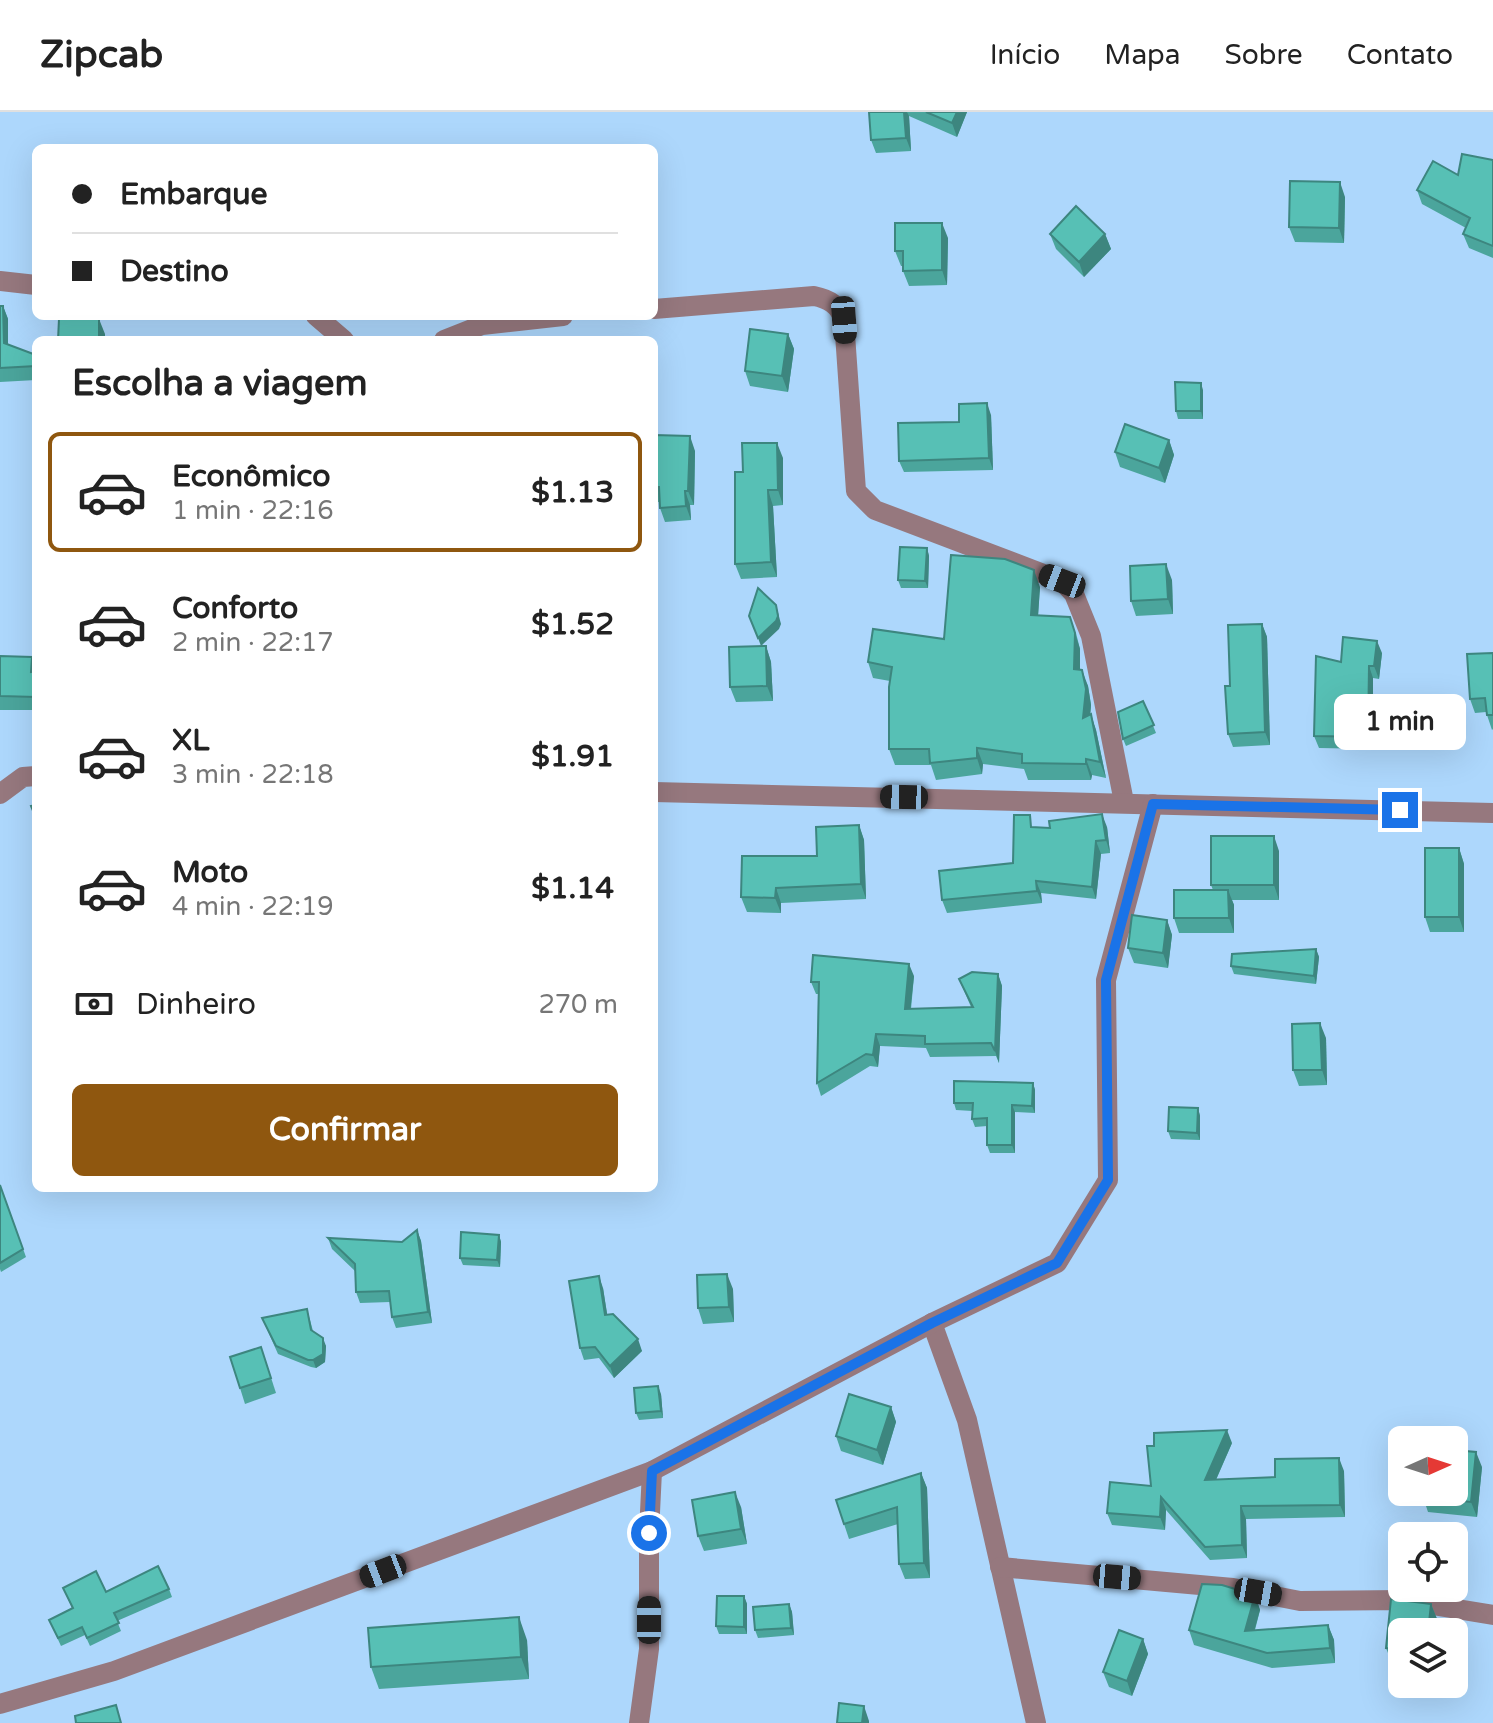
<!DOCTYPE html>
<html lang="pt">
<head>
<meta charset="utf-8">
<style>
	:root { --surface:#fff; --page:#f6f6f6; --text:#222; --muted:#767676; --line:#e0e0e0; --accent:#8f570f }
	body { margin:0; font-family:"Varela Round",sans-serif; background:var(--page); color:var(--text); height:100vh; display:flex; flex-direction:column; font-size:30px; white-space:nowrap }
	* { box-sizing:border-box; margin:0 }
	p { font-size:26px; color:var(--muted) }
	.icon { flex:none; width:44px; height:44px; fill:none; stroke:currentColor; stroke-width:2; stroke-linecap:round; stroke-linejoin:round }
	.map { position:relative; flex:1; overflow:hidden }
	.sheet { position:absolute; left:32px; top:224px; width:626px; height:856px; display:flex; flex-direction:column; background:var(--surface); border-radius:12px; box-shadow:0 8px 32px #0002 }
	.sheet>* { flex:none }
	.banner { position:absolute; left:32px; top:32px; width:626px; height:176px; border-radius:12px; box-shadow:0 8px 32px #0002; display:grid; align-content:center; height:176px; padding:0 40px; background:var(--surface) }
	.needle { width:52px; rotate:87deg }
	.controls { position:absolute; left:1388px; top:1314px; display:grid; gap:16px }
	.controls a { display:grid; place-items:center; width:80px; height:80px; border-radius:12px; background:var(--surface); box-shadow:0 8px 32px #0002; font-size:40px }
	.end { position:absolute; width:36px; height:36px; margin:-18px; border:10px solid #1a73e8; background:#fff; box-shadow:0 0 0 4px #fff }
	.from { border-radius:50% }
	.bubble { position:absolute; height:56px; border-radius:12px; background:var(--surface); box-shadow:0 8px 32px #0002; font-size:26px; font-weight:700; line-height:56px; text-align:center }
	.car { position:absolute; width:24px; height:48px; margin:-24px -12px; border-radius:10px; box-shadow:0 0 6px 2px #0007; background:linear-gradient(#222 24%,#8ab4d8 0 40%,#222 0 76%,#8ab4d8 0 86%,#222 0) }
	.banner b { display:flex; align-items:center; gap:28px; height:76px; font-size:30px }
	.banner b+b { border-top:2px solid var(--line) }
	.banner i { width:20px; height:20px; background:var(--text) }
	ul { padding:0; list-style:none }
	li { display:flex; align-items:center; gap:24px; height:120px; margin:0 16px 12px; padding:0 24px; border:4px solid transparent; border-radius:12px }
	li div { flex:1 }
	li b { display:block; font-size:30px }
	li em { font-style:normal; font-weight:700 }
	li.current { border-color:var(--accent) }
	li>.icon { width:72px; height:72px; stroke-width:1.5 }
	h2 { padding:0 40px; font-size:36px; line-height:96px }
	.pay { display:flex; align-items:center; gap:20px; height:88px; padding:0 40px; font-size:30px }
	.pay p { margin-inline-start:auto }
	.primary-button { display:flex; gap:16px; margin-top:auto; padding:16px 40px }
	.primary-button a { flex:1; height:92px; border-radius:12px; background:var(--accent); color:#fff; font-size:32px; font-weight:700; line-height:92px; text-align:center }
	header { display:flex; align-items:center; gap:48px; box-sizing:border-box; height:112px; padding:0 40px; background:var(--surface); border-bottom:2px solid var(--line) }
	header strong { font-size:38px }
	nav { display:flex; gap:44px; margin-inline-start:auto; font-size:28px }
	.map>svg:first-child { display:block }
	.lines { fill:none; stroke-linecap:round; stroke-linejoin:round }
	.street { stroke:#96787e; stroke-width:20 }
	.wall { fill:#4ba59c }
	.shaded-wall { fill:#3d867f }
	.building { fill:#57c0b5; stroke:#3d867f; stroke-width:2 }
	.route { stroke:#1a73e8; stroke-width:10 }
</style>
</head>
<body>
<header>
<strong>Zipcab</strong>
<nav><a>Início</a><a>Mapa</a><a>Sobre</a><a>Contato</a></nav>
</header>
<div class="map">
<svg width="1493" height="1611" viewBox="0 0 1493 1611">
	<rect width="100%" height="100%" fill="#add7fc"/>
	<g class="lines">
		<g class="street">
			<polyline points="0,169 36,173"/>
			<path d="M654,197L814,184C829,187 839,193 844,208L856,379L875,398L1062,469L1074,482L1091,524L1124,690"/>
			<polyline points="316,204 344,228"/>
			<polyline points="444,228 482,213 563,204"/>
			<polyline points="654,680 1493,701"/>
			<polyline points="0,682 23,665 36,664"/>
			<polyline points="932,1211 967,1308 1036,1611"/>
			<polyline points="1000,1455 1233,1476 1300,1489 1402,1488 1493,1503"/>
			<polyline points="0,1592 114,1559 652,1359 932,1211 1057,1151 1108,1068 1106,868 1153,692"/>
			<polyline points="639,1611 649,1537 649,1421 652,1359"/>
		</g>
	</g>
	<g class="wall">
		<polygon points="869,0 967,0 957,25 909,4 911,39 876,41 871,28"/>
		<polygon points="1493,48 1493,146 1469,136 1463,122 1466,116 1422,92 1417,78 1458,63"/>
		<polygon points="1345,85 1344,131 1295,130 1289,115"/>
		<polygon points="1050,122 1105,122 1111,137 1084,165 1056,137"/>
		<polygon points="948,126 947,173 909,174 903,159 903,154 901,154 895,139"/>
		<polygon points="0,194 3,194 8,207 8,233 36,243 36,268 0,270"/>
		<polygon points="788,222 794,237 788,280 750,274 745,259"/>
		<polygon points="1203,278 1203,307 1178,307 1176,299"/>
		<polygon points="991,303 993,358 904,360 899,349 959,310"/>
		<polygon points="654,308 657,316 657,323 695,339 694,393 690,393 691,408 665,410 660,396 660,390 654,390"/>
		<polygon points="1169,328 1174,343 1165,371 1120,355 1115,340"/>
		<polygon points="783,346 783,393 773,394 777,465 741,467 735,452 743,360"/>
		<polygon points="927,436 929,444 928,476 901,476 898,468"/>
		<polygon points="654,461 656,467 658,495 654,496"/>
		<polygon points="1172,468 1173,502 1136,504 1131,489"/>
		<polygon points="1040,475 1038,503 1076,521 1080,537 1080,558 1088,574 1091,593 1090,602 1096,618 1106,666 1092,663 1091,668 1028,668 1024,657 983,652 982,662 936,668 931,653 895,653 889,637 890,569 873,566 868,550 944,527"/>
		<polygon points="1262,512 1267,525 1270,633 1233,635 1228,622 1230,574"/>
		<polygon points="766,534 771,550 773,589 736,590 730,575"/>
		<polygon points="1382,541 1379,567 1373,566 1373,637 1319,636 1314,624 1341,550"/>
		<polygon points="1493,541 1493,617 1492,618 1486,600 1475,601 1470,587"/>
		<polygon points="0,544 36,557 36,598 0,598"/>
		<polygon points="1143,589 1156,621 1126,634 1123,627"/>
		<polygon points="859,713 864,728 866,787 781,791 781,801 747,800 741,785 817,744"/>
		<polygon points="1034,715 1107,715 1110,741 1101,742 1096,787 1041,781 1042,791 947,801 942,788 1013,751"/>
		<polygon points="1459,736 1464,752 1464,820 1430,820 1425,805"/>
		<polygon points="1279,739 1279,788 1232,788 1234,793 1234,821 1179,821 1174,806 1213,778 1211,773"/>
		<polygon points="1167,808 1172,823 1168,856 1134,851 1128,836"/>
		<polygon points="1316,837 1319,845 1316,872 1234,862 1231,854"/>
		<polygon points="998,862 1002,874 999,951 996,944 930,945 926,936 880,934 878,955 870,954 821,984 817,971 818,882 816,882 811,870 914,864 911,897 971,895 959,867"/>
		<polygon points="1326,926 1327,973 1299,974 1293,958"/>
		<polygon points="1033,971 1035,978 1035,1001 1015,1000 1015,1041 990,1041 987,1033 987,1014 975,1015 972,1007 972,999 956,998 954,991"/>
		<polygon points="1198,996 1200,1004 1200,1028 1171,1027 1168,1019"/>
		<polygon points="0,1073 26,1145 1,1160 0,1157"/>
		<polygon points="417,1118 421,1129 432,1211 396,1216 392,1205 390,1190 360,1191 356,1180 355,1159 332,1137 328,1126 402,1130"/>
		<polygon points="499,1123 501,1130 500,1155 463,1153 460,1146"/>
		<polygon points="603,1176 607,1202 642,1239 614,1266 599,1246 584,1248 580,1236"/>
		<polygon points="733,1177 734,1210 703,1212 698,1196"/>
		<polygon points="307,1197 313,1219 326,1234 325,1250 316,1256 311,1255 278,1242 262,1206"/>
		<polygon points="261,1235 276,1281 245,1292 240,1276"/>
		<polygon points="661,1282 663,1306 639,1308 636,1301"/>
		<polygon points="891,1295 896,1310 883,1353 841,1339 836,1324"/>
		<polygon points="1232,1331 1216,1368 1275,1365 1344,1359 1345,1405 1246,1407 1247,1446 1210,1448 1166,1398 1165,1418 1112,1413 1107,1401 1151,1374"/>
		<polygon points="1482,1355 1477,1405 1428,1400 1423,1385"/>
		<polygon points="921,1361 927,1376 930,1466 905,1467 899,1452 898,1412 849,1427 836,1388"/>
		<polygon points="741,1395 747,1432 704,1439 698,1424"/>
		<polygon points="63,1476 106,1480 169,1477 172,1485 117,1509 121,1519 90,1534 85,1523 61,1534 49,1508 72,1496"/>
		<polygon points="1255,1483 1260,1498 1255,1518 1328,1513 1334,1528 1335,1551 1272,1556 1194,1533 1189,1518"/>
		<polygon points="744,1484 747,1492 747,1522 719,1522 716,1514"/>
		<polygon points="1391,1487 1431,1492 1437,1507 1435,1520 1402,1520 1402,1552 1392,1551 1386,1536"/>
		<polygon points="789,1492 792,1500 794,1523 758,1526 755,1518"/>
		<polygon points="1143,1527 1148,1542 1132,1584 1109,1575 1103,1560"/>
		<polygon points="527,1528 529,1567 379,1577 371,1555"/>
	</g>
	<g class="shaded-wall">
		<polygon points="904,0 907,0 909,4 911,39 906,26"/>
		<polygon points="957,0 967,0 957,25 952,11"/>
		<polygon points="1340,70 1345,85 1344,131 1339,116"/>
		<polygon points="942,111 948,126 947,173 942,158"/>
		<polygon points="1105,122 1111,137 1084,165 1079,150"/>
		<polygon points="3,194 8,207 8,244 4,231"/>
		<polygon points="99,207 105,222 105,228 99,228"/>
		<polygon points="788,222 794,237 788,280 782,264"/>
		<polygon points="1201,271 1203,278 1203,307 1201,299"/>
		<polygon points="987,291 991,303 993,358 989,346"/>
		<polygon points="654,308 657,316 657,338 654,331"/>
		<polygon points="690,324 695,339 694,393 688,379"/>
		<polygon points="1169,328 1174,343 1165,371 1159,356"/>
		<polygon points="777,331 783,346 783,393 778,378"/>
		<polygon points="768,378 773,394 777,465 771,450"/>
		<polygon points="685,379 690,393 691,408 686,394"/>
		<polygon points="927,436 929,444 928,476 925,469"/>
		<polygon points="1166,452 1172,468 1173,502 1168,487"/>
		<polygon points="1034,458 1040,475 1037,519 1031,503"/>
		<polygon points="654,461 656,467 658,495 654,483"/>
		<polygon points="776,493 781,512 779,517 761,534 758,526"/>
		<polygon points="1070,505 1080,537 1080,574 1074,557"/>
		<polygon points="1262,512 1267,525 1270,633 1265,620"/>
		<polygon points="1377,529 1382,541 1379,567 1374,554"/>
		<polygon points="766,534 771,550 773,589 767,574"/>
		<polygon points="32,545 36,557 36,572 31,560"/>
		<polygon points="1369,554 1373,566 1373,637 1368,625"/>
		<polygon points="1082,558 1088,574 1091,593 1089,622 1083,606"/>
		<polygon points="1091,602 1096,618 1106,666 1100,650"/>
		<polygon points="977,636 983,652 982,662 977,646"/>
		<polygon points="1086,647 1092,663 1091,668 1086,652"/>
		<polygon points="1102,702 1107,715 1110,741 1106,728"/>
		<polygon points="859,713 864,728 866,787 861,772"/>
		<polygon points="1274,724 1279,739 1279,788 1274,773"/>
		<polygon points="1096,729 1101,742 1096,787 1092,775"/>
		<polygon points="1459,736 1464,752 1464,820 1459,805"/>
		<polygon points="1036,769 1041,781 1042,791 1037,779"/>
		<polygon points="776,776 781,791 781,801 775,786"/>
		<polygon points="1228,778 1234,793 1234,821 1229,806"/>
		<polygon points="1167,808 1172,823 1168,856 1163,841"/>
		<polygon points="1316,837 1319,845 1316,872 1314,864"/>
		<polygon points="909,852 914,864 909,910 905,897"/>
		<polygon points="998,862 1002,874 999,951 995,939"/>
		<polygon points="1320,911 1326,926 1327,973 1322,958"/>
		<polygon points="876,922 880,934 878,955 873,943"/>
		<polygon points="1033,971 1035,978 1035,1001 1032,994"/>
		<polygon points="1012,993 1015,1000 1015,1041 1012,1033"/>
		<polygon points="1198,996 1200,1004 1200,1028 1197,1021"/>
		<polygon points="417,1118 421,1129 432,1211 428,1200"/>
		<polygon points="499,1123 501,1130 500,1155 497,1148"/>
		<polygon points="727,1162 733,1177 734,1210 729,1195"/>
		<polygon points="599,1164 603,1176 609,1214 605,1203"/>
		<polygon points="323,1226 326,1234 325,1250 316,1256 313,1248"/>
		<polygon points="638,1227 642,1239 614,1266 610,1254"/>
		<polygon points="658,1274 661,1282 663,1306 661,1299"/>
		<polygon points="891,1295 896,1310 883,1353 877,1338"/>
		<polygon points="1227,1318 1232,1331 1210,1381 1205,1368"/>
		<polygon points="1476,1340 1482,1355 1477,1405 1471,1390"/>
		<polygon points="1339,1346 1344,1359 1345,1405 1340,1393"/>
		<polygon points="921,1361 927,1376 930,1466 924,1451"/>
		<polygon points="735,1380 741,1395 747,1432 741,1417"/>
		<polygon points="1161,1385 1166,1398 1165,1418 1160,1405"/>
		<polygon points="1241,1394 1246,1407 1247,1446 1242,1433"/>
		<polygon points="1255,1483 1260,1498 1250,1534 1245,1519"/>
		<polygon points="744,1484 747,1492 747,1522 744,1515"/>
		<polygon points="789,1492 792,1500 794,1523 791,1516"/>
		<polygon points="1431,1492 1437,1507 1435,1520 1428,1520"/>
		<polygon points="519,1505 527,1528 529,1567 521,1545"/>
		<polygon points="1328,1513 1334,1528 1335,1551 1330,1536"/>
		<polygon points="1143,1527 1148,1542 1132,1584 1127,1569"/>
		<polygon points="864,1594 869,1609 869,1611 862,1611"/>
	</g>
	<g class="building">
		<polygon points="869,0 904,0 906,26 871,28"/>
		<polygon points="926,0 957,0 952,11"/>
		<polygon points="1462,42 1493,48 1493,134 1463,122 1470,106 1417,78 1433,49 1458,63"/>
		<polygon points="1290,69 1340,70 1339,116 1289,115"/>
		<polygon points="1076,94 1105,122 1079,150 1050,122"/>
		<polygon points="895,111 942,111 942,158 903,159 903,139 895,139"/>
		<polygon points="0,194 3,194 4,231 36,243 36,254 0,256"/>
		<polygon points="59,207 99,207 99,228 58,228"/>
		<polygon points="750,217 788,222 782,264 745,259"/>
		<polygon points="1175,270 1201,271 1201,299 1176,299"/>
		<polygon points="987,291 989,346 899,349 898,311 959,310 959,292"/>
		<polygon points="1125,312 1169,328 1159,356 1115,340"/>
		<polygon points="654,323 690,324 688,379 685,379 686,394 660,396 659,375 654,375"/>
		<polygon points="742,331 777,331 778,378 768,378 771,450 735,452 735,360 743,360"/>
		<polygon points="900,435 927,436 925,469 898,468"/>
		<polygon points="951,443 1005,447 1034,458 1031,503 1070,505 1075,521 1074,557 1082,558 1086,577 1083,606 1091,602 1100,650 1086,647 1086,652 1022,651 1022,642 977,636 977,646 930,651 929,637 889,637 889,575 892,555 868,550 873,517 944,527"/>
		<polygon points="1166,452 1168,487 1131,489 1130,454"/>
		<polygon points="758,476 776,493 778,504 776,509 758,526 749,504"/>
		<polygon points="1262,512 1265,620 1228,622 1225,574 1230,574 1228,513"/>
		<polygon points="1343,525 1377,529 1374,554 1369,554 1368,625 1314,624 1316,544 1341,550"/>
		<polygon points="766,534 767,574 730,575 729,535"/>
		<polygon points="1493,541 1493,603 1487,603 1485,586 1470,587 1467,542"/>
		<polygon points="0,544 32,545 31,560 36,559 36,585 0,584"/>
		<polygon points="1143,589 1154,613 1123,627 1118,600"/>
		<polygon points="36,693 36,706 31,694"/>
		<polygon points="1102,702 1106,728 1096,729 1092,775 1036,769 1037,779 942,788 939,759 1013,751 1014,703 1030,703 1031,715 1050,716 1049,709"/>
		<polygon points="859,713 861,772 776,776 775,786 741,785 742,744 817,744 816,715"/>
		<rect x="1211" y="724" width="63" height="49"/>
		<rect x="1425" y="736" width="34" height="69"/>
		<polygon points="1174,778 1228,778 1229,806 1174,806"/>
		<polygon points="1132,803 1167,808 1163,841 1128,836"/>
		<polygon points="1316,837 1314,864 1231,854 1232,842"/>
		<polygon points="813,843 909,852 905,897 973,895 959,867 972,860 998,862 995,939 991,931 925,932 925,924 876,922 873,943 866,942 817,971 819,870 811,870"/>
		<polygon points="1320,911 1322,958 1293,958 1292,912"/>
		<polygon points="954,969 1033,971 1032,994 1012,993 1012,1033 987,1033 987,1006 972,1007 973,991 954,991"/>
		<polygon points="1169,995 1198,996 1197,1021 1168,1019"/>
		<polygon points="0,1073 23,1137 0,1151"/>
		<polygon points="417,1118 428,1200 392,1205 389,1179 356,1180 355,1152 328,1126 402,1130"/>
		<polygon points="461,1120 499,1123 497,1148 460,1146"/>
		<polygon points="727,1162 729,1195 698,1196 697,1163"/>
		<polygon points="599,1164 605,1203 613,1202 638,1227 610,1254 595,1235 580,1236 569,1169"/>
		<polygon points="307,1197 311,1218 323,1226 323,1242 313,1248 308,1248 276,1234 262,1206"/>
		<polygon points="261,1235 271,1266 240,1276 230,1245"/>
		<polygon points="658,1274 661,1299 636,1301 634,1276"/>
		<polygon points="849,1282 891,1295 877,1338 836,1324"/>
		<polygon points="1227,1318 1205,1368 1275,1365 1275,1347 1339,1346 1340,1393 1241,1394 1242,1433 1205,1435 1161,1385 1160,1405 1107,1401 1110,1370 1151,1374 1147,1334 1154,1334 1154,1321"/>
		<polygon points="1454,1338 1476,1340 1471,1390 1423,1385 1424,1380 1454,1380"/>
		<polygon points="921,1361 924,1451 899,1452 897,1395 844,1412 836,1388"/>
		<polygon points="735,1380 741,1417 698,1424 692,1388"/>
		<polygon points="158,1454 169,1477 114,1501 119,1511 87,1526 82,1515 58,1526 49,1508 73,1496 63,1476 96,1459 106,1480"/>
		<polygon points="1202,1472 1222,1473 1255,1483 1245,1519 1328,1513 1330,1536 1267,1541 1189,1518"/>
		<polygon points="717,1484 744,1484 744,1515 716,1514"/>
		<polygon points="1391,1487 1431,1492 1428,1520 1402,1520 1402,1537 1386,1536"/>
		<polygon points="789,1492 791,1516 755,1518 753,1495"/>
		<polygon points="519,1505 521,1545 371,1555 368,1516"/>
		<polygon points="1119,1518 1143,1527 1127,1569 1103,1560"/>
		<polygon points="839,1591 864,1594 862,1611 837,1611"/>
		<polygon points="116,1593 121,1611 76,1611 75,1604"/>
	</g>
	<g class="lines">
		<polyline class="route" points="649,1421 652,1359 932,1211 1057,1151 1108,1068 1106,868 1153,692 1400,698"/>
	</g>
</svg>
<div class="controls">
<a><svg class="needle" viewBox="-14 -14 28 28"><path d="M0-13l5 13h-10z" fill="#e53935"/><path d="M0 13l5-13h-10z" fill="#767676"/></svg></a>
<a><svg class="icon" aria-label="locate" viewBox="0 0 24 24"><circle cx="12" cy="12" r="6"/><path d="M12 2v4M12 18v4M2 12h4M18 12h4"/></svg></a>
<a><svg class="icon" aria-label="layers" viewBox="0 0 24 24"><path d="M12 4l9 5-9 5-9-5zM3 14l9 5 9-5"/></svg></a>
</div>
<i class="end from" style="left:649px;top:1421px"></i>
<i class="end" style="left:1400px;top:698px"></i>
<div class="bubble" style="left:1334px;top:582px;width:132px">1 min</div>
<i class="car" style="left:844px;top:208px;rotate:176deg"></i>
<i class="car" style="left:1062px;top:469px;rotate:291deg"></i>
<i class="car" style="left:904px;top:685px;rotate:271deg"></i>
<i class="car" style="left:383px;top:1459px;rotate:249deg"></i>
<i class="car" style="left:1117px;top:1465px;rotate:95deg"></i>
<i class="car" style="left:1258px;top:1480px;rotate:100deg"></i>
<i class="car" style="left:649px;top:1508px;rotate:0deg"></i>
<div class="banner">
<b><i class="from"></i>Embarque</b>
<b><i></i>Destino</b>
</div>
<section class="sheet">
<h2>Escolha a viagem</h2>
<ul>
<li class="current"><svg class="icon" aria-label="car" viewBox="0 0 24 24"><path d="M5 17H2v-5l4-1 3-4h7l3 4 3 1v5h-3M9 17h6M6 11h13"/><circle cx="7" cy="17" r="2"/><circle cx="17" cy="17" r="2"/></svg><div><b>Econômico</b><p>1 min · 22:16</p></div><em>$1.13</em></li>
<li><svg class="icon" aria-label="car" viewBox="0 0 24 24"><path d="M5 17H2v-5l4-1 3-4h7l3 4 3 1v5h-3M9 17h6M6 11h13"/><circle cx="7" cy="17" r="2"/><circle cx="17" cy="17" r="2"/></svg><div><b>Conforto</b><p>2 min · 22:17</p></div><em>$1.52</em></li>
<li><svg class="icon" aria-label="car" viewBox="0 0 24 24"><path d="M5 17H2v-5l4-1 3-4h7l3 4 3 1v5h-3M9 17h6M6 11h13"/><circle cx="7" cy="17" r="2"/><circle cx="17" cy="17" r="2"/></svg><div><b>XL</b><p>3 min · 22:18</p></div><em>$1.91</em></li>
<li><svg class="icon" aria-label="car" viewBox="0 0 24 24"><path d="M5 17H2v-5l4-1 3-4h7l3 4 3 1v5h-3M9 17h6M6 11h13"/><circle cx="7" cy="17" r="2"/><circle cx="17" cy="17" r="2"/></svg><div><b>Moto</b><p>4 min · 22:19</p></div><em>$1.14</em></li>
</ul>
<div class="pay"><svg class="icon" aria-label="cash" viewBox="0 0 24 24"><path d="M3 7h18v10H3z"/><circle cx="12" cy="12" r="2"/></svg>Dinheiro<p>270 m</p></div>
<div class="primary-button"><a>Confirmar</a></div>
</section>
</div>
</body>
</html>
